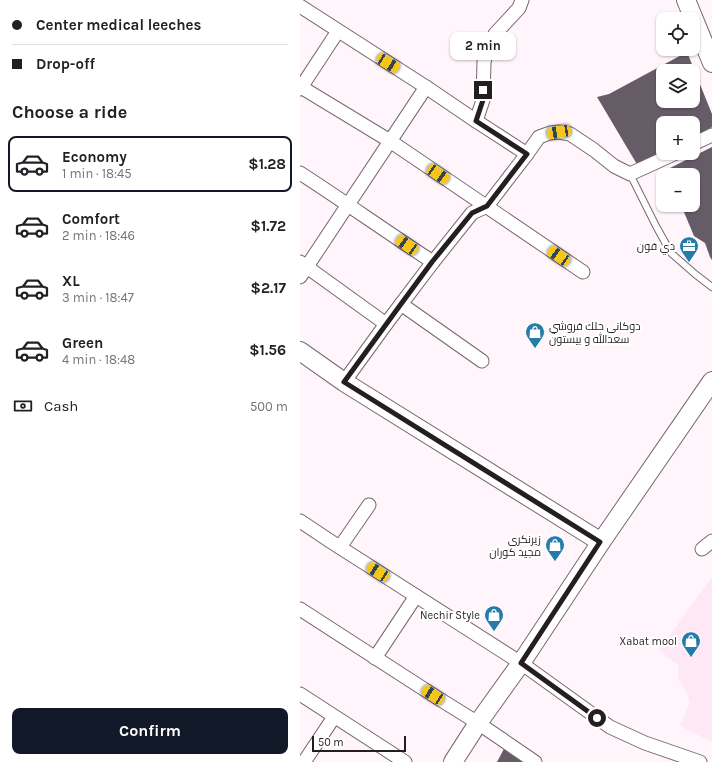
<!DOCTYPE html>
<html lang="en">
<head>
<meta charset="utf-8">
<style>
	:root { --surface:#fff; --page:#f6f6f6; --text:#202124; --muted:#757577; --line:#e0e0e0; --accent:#111827 }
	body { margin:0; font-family:Karla,Cairo,sans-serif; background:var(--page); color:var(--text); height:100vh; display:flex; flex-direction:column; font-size:15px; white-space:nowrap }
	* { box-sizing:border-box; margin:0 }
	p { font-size:13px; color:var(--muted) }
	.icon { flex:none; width:22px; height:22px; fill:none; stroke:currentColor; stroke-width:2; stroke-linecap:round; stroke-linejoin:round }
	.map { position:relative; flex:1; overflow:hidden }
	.side { display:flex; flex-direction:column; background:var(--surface); width:300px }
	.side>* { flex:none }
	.guide { display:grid; align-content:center; height:88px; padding:0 12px; background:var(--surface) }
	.tools { position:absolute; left:356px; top:12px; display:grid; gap:8px }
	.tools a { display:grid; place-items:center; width:44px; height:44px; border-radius:8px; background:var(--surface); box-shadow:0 1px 3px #0004; font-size:20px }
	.scale { position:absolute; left:12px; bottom:10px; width:94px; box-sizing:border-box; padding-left:4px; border:2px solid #241e21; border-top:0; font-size:11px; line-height:14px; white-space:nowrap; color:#241e21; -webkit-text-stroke:3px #fff; paint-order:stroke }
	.end { position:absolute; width:18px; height:18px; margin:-9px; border:5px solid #241e21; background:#fff; box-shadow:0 0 0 2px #fff }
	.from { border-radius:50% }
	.bubble { position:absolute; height:28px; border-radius:8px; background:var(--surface); box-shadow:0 1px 3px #0004; font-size:13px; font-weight:700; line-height:28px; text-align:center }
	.car { position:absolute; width:12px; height:24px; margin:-12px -6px; border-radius:5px; box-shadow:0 0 3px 1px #0007; background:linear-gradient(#f5c518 24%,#345 0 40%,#f5c518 0 76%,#345 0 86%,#f5c518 0) }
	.guide b { display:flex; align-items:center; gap:14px; height:38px; font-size:15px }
	.guide b+b { border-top:1px solid var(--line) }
	.guide i { width:10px; height:10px; background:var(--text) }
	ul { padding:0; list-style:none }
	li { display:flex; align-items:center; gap:12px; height:56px; margin:0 8px 6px; padding:0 4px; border:2px solid transparent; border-radius:8px }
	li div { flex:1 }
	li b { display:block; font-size:15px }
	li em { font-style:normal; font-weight:700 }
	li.current { border-color:var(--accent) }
	li>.icon { width:36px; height:36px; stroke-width:1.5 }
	h2 { padding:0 12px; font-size:18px; line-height:48px }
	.pay { display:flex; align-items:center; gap:10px; height:44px; padding:0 12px; font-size:15px }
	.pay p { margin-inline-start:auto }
	.primary-button { display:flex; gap:8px; margin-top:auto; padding:8px 12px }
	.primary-button a { flex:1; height:46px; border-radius:8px; background:var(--accent); color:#fff; font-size:16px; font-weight:700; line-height:46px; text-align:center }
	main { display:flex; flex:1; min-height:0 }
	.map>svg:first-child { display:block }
	.built { fill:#ffe8f5 }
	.building { fill:#665c67; fill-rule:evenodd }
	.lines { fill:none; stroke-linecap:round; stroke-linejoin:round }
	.lane-casing { stroke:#766970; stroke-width:8 }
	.street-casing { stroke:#766970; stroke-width:15 }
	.secondary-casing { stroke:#766970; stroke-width:20 }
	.lane { stroke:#fff; stroke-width:6 }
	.street { stroke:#fff; stroke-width:13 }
	.secondary { stroke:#fff; stroke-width:18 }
	.route { stroke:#241e21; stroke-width:5 }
	.labels { text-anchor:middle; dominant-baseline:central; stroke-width:4; stroke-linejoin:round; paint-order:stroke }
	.poi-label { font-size:11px; fill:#241e21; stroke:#fff; text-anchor:end }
</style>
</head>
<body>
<main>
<section class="side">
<div class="guide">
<b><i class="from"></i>Center medical leeches</b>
<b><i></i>Drop-off</b>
</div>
<h2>Choose a ride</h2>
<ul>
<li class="current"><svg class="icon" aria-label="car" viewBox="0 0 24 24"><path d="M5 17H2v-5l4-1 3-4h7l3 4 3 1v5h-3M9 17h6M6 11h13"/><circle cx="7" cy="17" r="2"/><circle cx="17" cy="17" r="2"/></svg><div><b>Economy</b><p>1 min · 18:45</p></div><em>$1.28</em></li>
<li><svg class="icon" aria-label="car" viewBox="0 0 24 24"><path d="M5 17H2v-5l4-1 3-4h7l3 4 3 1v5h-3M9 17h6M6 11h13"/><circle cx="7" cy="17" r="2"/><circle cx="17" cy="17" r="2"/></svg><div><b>Comfort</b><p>2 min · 18:46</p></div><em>$1.72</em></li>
<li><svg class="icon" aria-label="car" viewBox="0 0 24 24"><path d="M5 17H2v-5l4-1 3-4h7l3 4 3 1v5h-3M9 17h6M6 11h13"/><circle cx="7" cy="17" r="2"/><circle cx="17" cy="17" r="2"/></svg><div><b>XL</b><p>3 min · 18:47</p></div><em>$2.17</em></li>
<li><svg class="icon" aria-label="car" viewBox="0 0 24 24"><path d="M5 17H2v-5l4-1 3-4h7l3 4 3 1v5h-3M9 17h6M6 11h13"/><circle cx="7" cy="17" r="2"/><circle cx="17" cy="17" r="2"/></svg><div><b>Green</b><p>4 min · 18:48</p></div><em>$1.56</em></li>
</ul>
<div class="pay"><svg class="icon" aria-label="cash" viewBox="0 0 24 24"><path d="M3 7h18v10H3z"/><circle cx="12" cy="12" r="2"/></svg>Cash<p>500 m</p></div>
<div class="primary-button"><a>Confirm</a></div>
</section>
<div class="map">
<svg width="412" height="762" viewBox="0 0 412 762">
	<rect width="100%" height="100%" fill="#fff5fb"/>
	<polygon class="built" points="412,577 412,742 380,726 390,702 386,690 378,679 379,666 359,650"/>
	<g class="building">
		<path d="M387,52L412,114V127L393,137V123H363V153L338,166L297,97L309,94ZM363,71H393V101H363Z"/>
		<polygon points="412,147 412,260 410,257 405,243 394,236 381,205 393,205 393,175 368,175 366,170"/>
		<polygon points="207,743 232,762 197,762"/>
	</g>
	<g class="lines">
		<g class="lane-casing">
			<polyline id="lane" points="330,174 356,226 371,253 395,274 412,287"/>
		</g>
		<g class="street-casing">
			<g id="street">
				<polyline points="0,6 126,87 176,121 227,154"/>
				<polyline points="1,87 90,141 283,272"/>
				<polyline points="0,89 38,31"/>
				<polyline points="176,121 183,100 184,62 188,48 195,34 219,8 222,0"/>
				<polyline points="393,144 412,135"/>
				<path d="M0,173C45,202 88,233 133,262"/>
				<polyline points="0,262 86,324"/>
				<polyline points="0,277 126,87"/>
				<polyline points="101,304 182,361"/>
				<polyline points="44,382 86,324 133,262 172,213 187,206 227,154 239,137 250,133 259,132 270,134 294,150 314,166 330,174 376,153"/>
				<polyline points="0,521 30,541 221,663 310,727 345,743 400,762"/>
				<polyline points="40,547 69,505"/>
				<polyline points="402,549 412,541"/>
				<polyline points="0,609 133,695 178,723 235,762"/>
				<polyline points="75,658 116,596"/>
				<polyline points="0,694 105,762"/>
				<polyline points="4,762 34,717"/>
			</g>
		</g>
		<g class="secondary-casing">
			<g id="secondary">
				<polyline points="386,0 412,63"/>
				<polyline points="0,351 44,382 301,542"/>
				<polyline points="153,762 178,723 221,663 301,542 412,381"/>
			</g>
		</g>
		<use href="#lane" class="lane"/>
		<use href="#street" class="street"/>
		<use href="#secondary" class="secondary"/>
	</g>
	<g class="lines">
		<polyline class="route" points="183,90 183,100 176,121 227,154 187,206 172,213 132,262 101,304 44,382 300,542 221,663 297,718"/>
	</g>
	<defs>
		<g id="office-pin" transform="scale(1)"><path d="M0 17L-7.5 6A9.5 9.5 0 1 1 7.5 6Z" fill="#247cab" stroke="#fff"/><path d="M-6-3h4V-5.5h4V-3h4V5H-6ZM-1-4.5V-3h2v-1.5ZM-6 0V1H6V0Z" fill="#fff"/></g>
		<g id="shop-pin" transform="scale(1)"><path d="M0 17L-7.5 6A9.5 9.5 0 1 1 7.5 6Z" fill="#247cab" stroke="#fff"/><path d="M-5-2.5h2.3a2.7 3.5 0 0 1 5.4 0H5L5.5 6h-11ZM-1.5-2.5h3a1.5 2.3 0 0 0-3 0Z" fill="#fff"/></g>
	</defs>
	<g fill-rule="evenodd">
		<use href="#office-pin" x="389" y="246"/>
		<use href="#shop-pin" x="235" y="332"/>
		<use href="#shop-pin" x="255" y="545"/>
		<use href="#shop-pin" x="194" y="615"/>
		<use href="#shop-pin" x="391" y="641"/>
	</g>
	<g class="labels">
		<g class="poi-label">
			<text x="375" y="246">دي فون</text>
			<text x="249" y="326" text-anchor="start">دوكانى جلك فروشي<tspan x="249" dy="13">سعدالله و بيستون</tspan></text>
			<text x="241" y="539">زيرنكرى<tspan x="241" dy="13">مجيد كوران</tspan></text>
			<text x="180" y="615">Nechir Style</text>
			<text x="377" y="641">Xabat mool</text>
		</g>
	</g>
</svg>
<div class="tools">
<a><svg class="icon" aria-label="locate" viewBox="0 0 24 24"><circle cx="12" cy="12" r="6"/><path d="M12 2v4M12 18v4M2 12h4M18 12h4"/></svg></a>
<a><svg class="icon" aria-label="layers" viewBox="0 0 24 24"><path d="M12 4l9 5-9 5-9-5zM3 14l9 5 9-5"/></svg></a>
<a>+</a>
<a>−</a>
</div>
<div class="scale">50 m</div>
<i class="end from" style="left:297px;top:718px"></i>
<i class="end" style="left:183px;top:90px"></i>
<div class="bubble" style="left:150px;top:32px;width:66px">2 min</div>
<i class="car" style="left:88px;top:63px;rotate:122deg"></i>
<i class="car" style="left:259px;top:132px;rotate:261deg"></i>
<i class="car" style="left:138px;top:174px;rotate:124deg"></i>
<i class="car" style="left:107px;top:245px;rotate:304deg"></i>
<i class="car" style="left:259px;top:256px;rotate:304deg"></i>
<i class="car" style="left:78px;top:572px;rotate:303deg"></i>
<i class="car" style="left:133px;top:695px;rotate:303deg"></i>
</div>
</main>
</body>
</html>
